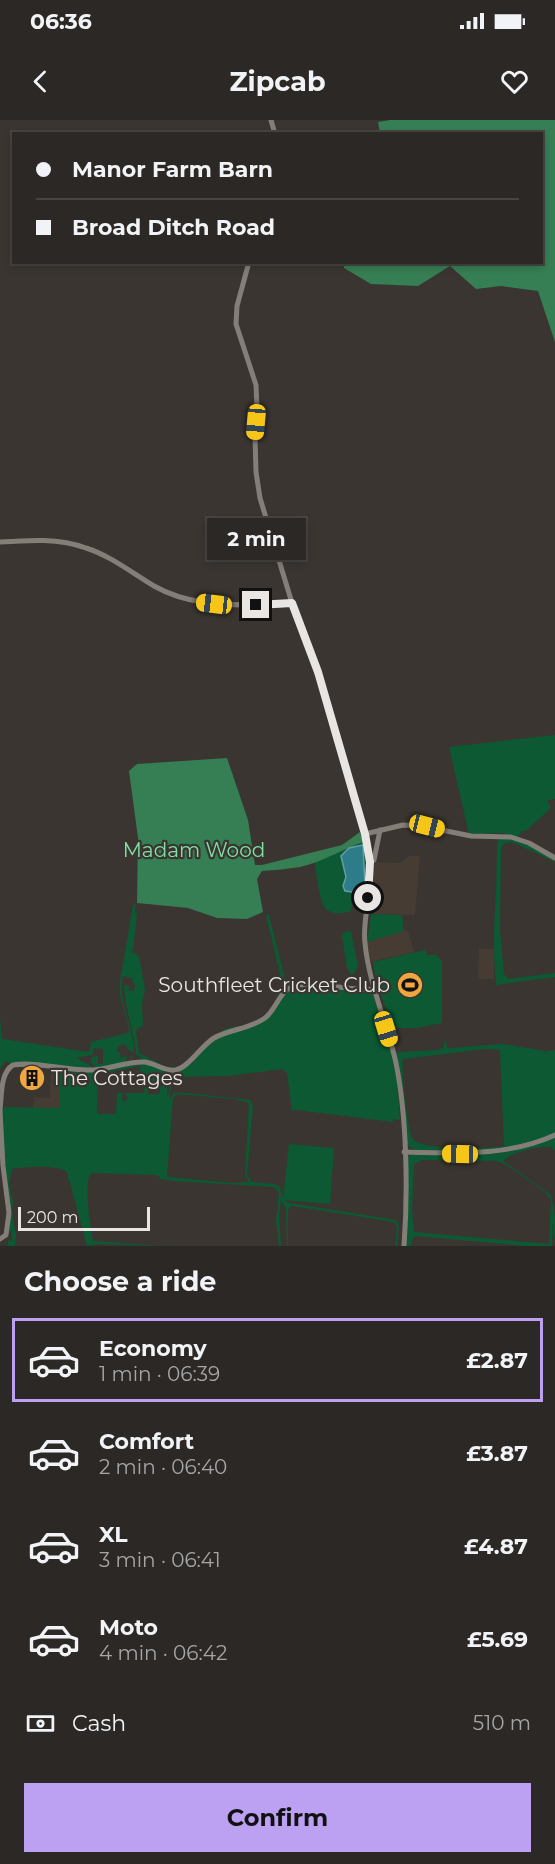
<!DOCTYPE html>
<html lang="en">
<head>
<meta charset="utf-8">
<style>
	:root { --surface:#2c2825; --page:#34302d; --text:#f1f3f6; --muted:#a6a6a7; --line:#484442; --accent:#bca0f2 }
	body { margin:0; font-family:Montserrat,sans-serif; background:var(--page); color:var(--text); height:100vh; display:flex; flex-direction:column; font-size:22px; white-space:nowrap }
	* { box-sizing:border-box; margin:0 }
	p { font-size:20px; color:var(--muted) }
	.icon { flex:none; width:33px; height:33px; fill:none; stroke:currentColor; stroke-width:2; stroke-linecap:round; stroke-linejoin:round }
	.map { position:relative; height:1126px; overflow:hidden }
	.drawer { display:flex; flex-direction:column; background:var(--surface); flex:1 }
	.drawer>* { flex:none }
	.top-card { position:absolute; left:12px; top:12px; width:531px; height:132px; border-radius:0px; box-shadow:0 3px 9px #0003,0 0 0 2px var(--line); display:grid; align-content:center; height:132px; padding:0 24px; background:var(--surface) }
	.scale { position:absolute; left:18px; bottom:15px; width:132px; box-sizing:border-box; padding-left:6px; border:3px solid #e8e5e2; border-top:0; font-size:16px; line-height:21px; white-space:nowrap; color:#e8e5e2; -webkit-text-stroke:4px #3a3531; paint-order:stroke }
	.end { position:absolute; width:27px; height:27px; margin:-14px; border:8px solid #e8e5e2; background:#111; box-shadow:0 0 0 3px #111 }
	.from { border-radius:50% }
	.bubble { position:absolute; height:42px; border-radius:0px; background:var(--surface); box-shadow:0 3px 9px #0003,0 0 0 2px var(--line); font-size:20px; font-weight:700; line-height:42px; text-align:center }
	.car { position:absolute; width:18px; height:36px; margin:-18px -9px; border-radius:8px; box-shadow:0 0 4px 2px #0007; background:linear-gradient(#f5c518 24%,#345 0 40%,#f5c518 0 76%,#345 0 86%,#f5c518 0) }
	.top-card b { display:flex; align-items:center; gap:21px; height:57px; font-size:22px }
	.top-card b+b { border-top:2px solid var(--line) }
	.top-card i { width:15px; height:15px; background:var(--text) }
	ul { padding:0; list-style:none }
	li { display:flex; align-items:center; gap:18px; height:84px; margin:0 12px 9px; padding:0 12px; border:3px solid transparent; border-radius:0px }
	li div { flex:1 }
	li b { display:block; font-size:22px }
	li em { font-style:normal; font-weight:700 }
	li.active { border-color:var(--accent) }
	li>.icon { width:54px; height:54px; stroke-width:1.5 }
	h2 { padding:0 24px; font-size:27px; line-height:72px }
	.pay { display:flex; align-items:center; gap:15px; height:66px; padding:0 24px; font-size:22px }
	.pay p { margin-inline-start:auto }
	.cta { display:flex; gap:12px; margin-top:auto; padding:12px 24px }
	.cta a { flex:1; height:69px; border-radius:0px; background:var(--accent); color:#111; font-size:24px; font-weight:700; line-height:69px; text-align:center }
	.status { display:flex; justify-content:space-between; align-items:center; height:42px; padding:0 30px; background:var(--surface); direction:ltr }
	.status svg { height:16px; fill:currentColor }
	header { display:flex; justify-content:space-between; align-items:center; height:78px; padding:0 24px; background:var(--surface); font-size:27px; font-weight:700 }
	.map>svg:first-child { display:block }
	.built { fill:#463c33 }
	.green { fill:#0c5933; fill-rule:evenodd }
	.forest { fill:#367e54 }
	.water { fill:#2d7c8a; stroke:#659ca4; stroke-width:1.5 }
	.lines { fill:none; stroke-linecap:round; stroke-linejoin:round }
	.minor { stroke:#847e79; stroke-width:5 }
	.route { stroke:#e8e5e2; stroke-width:8 }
	.labels { text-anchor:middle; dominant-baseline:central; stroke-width:4.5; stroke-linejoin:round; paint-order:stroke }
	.park-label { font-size:20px; fill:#7ee1a4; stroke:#3a3531 }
	.poi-label { font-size:20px; fill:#e8e5e2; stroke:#3a3531; text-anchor:end }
</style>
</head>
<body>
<div class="status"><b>06:36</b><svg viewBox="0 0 49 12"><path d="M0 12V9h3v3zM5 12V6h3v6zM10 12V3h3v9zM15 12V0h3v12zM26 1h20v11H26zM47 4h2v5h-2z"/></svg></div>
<header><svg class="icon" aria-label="back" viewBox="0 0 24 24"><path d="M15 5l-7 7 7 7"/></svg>Zipcab<svg class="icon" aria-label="heart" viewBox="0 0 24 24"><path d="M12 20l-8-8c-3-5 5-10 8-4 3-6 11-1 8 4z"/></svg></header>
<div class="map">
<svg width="555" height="1126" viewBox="0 0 555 1126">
	<rect width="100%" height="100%" fill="#3a3531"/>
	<g class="built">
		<polygon points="409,736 420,736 415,795 371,794 375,742 399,743"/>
		<polygon points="404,811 408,811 414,832 371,842 367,822"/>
		<polygon points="479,829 494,829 494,859 478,859"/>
		<polygon points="51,949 59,953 59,988 33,988 34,977 50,978"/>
	</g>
	<g class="green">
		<polygon points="555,615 555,679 547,680 551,688 526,711 521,711 519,717 502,713 469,714 449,627"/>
		<path d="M498,718H515L555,739V742L512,722L505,723L501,727L500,809L504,854L509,859L555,853V857L496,865C493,833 494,802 496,770C497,753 496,736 498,718Z"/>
		<path d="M363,722L366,741V775L353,781L351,791C344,793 335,795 327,790C319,785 316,748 314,738Z"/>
		<path d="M136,783L135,792L137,794L133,830L131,832L139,836L145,870L142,884L143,905L136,910L139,933L166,947H178L186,942L203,924L225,909L249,904L266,895L275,883L282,863L266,795H269L286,863H307L286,868L267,895L247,906L221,913L202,926L183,945L177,948L167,949L143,940L136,934C134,910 125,889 124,866L127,865L131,868H128L129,871H134L135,866L131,858L123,856C117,882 134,907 134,932H131L124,924L119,926L117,929V932H120L121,938L127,936L126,941L131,940V936H133L131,942L96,949L91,942V937L98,936V944H103V929L94,928L92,935L76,938L89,944L93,949L10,943L5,941L0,949V899L2,919L89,932L91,922L128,913L129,909L120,875V861L133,785Z"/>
		<polygon points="371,794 402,795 404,811 367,822"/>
		<polygon points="351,811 358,846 354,854 351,855 347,848 342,816 344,812"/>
		<polygon points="425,830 427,835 436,835 442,841 442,903 416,908 392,908 376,859 373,842"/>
		<path d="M304,866L339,869L373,874L391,932L397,958L400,1000L393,999V1002L297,990L292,991L287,953L282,949L228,956L172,957L170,979L173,974L178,972L250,980L253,986L247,1055L252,1062L273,1064L279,1066L283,1078L289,1024L334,1028L330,1084L284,1080L290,1083L396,1100L399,1107L397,1126H395L397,1108L394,1102L292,1086L290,1087L288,1090V1126H287L286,1088L281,1080L279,1098L281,1126H279L276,1102L279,1073L274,1067L174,1061L160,1059L159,1056L155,1055L93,1053L89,1056C85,1078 90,1100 93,1121L165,1126L99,1124L87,1126L67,1052C56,1044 26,1047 12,1049L9,1063L13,1083L12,1090L16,1116L15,1126H8V1119L9,1121H12V1110L8,1113L1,990H3L4,987L59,988V949L78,951L148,944L166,952L167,960L164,962H148L141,956L140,946L98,954L97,994H116L117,973H124L121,978L125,982L128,978L125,973H144L145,967L152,965V967H148V974H160V967H155V966L167,965V974L169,975L172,953L193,943V939L217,918L260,901L285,873L290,870ZM177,974L234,979L249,983L245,1055L249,1062L232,1063L167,1057L173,978Z"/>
		<path d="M444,922H446L447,928H449L503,924L545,931L546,934L547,931L555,930V1014L501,1030H415L407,1025L396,934L397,932L438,930L444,927ZM485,929L500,930L504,1026C483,1029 431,1031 413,1020C407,1009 401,951 403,939Z"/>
		<path d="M555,1016V1031L551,1027C540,1025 511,1032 503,1041L551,1075L555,1096V1126L553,1100L552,1126H525L416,1116L413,1118L411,1126H405L407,1038L410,1035L502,1033ZM422,1040L497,1041L508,1046L545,1072L551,1080L549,1124L414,1112L412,1090L414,1044Z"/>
	</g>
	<g class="forest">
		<polygon points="390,0 555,0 555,222 538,171 501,166 476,169 450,146 418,166 371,164 344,148 344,142 542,142 542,14 380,13 378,2"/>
		<path d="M227,638L248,700L255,745H262L342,725L360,712L363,722C342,729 323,742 300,747C288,749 275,750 262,751L257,759L263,792L247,799L217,798L188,788L137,783L138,718L129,651L137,644Z"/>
	</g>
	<polygon class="water" points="363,725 365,766 362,772 360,771 359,766 352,772 345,771 343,766 346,757 341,736 349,728"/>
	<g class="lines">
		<g class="minor">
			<polyline points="271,0 275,14"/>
			<path d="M249,142L237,186L236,204L256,265L257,289L255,316L256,352L260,378L292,483L318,552L365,714C370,735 371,756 368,777C367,792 363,808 365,823C369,865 387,902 396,943C407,997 408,1071 404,1126"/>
			<path d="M0,422C29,420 59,418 86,428C111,436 132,453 154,466C186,484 220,485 256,485C268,485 280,486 292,483"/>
			<polyline points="365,714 403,705 422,706 471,716 511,717 529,723 555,738"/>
			<polyline points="370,742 374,740 380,710"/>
			<path d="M0,990C2,975 0,953 13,945C37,941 66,951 91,950C108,950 127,941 145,942C155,943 165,952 176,950C190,946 201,926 214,918C230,909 250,909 265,898C276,890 279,872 292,867C313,859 350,872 374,869"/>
			<polyline points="0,991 3,1046 9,1093 6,1115 0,1119"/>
			<path d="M404,1032C456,1033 507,1037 555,1015"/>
		</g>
	</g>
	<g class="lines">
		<polyline class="route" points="256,485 292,483 318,552 365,714 370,742 368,778"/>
	</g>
	<defs>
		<g id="stadium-disc" transform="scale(1.35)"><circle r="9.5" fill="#f0a63f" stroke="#3a3531"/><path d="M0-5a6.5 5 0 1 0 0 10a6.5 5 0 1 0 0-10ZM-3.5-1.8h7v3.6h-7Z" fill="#111"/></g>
		<g id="building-disc" transform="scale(1.35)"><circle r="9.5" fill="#f0a63f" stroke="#3a3531"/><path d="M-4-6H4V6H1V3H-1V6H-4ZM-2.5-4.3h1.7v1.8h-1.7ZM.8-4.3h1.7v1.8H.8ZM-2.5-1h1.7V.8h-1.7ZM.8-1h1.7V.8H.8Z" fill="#111"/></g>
	</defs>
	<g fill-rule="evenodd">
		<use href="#stadium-disc" x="410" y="865"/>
		<use href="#building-disc" x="32" y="958"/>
	</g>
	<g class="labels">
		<g class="park-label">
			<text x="194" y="730">Madam Wood</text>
		</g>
		<g class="poi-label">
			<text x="390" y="865">Southfleet Cricket Club</text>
			<text x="51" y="958" text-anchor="start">The Cottages</text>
		</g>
	</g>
</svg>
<div class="scale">200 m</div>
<i class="end from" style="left:368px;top:778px"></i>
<i class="end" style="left:256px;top:485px"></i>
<div class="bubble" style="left:207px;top:398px;width:99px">2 min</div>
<i class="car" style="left:256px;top:302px;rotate:185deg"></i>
<i class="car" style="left:214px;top:484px;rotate:277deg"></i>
<i class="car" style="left:427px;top:706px;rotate:104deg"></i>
<i class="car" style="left:386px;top:909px;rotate:163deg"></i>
<i class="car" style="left:460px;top:1034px;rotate:271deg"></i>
<div class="top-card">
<b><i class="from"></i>Manor Farm Barn</b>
<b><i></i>Broad Ditch Road</b>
</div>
</div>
<section class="drawer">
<h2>Choose a ride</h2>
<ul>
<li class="active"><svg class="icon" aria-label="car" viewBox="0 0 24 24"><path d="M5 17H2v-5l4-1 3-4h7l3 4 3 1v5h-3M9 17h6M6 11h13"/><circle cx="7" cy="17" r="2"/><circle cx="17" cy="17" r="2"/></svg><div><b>Economy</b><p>1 min · 06:39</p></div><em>£2.87</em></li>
<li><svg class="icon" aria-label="car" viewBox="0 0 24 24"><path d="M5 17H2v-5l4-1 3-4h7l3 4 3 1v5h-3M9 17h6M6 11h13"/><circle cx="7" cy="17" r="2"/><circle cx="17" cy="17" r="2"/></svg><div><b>Comfort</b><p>2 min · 06:40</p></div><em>£3.87</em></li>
<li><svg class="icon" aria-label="car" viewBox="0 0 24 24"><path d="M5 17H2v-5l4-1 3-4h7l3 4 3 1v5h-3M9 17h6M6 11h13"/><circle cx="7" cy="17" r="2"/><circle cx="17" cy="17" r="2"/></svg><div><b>XL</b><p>3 min · 06:41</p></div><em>£4.87</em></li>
<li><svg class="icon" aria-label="car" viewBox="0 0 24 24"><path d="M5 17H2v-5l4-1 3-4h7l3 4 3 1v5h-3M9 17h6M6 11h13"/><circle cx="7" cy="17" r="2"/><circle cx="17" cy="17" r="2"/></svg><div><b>Moto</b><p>4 min · 06:42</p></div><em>£5.69</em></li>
</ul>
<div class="pay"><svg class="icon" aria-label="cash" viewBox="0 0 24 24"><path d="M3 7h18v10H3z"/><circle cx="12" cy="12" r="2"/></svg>Cash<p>510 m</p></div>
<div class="cta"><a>Confirm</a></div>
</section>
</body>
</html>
